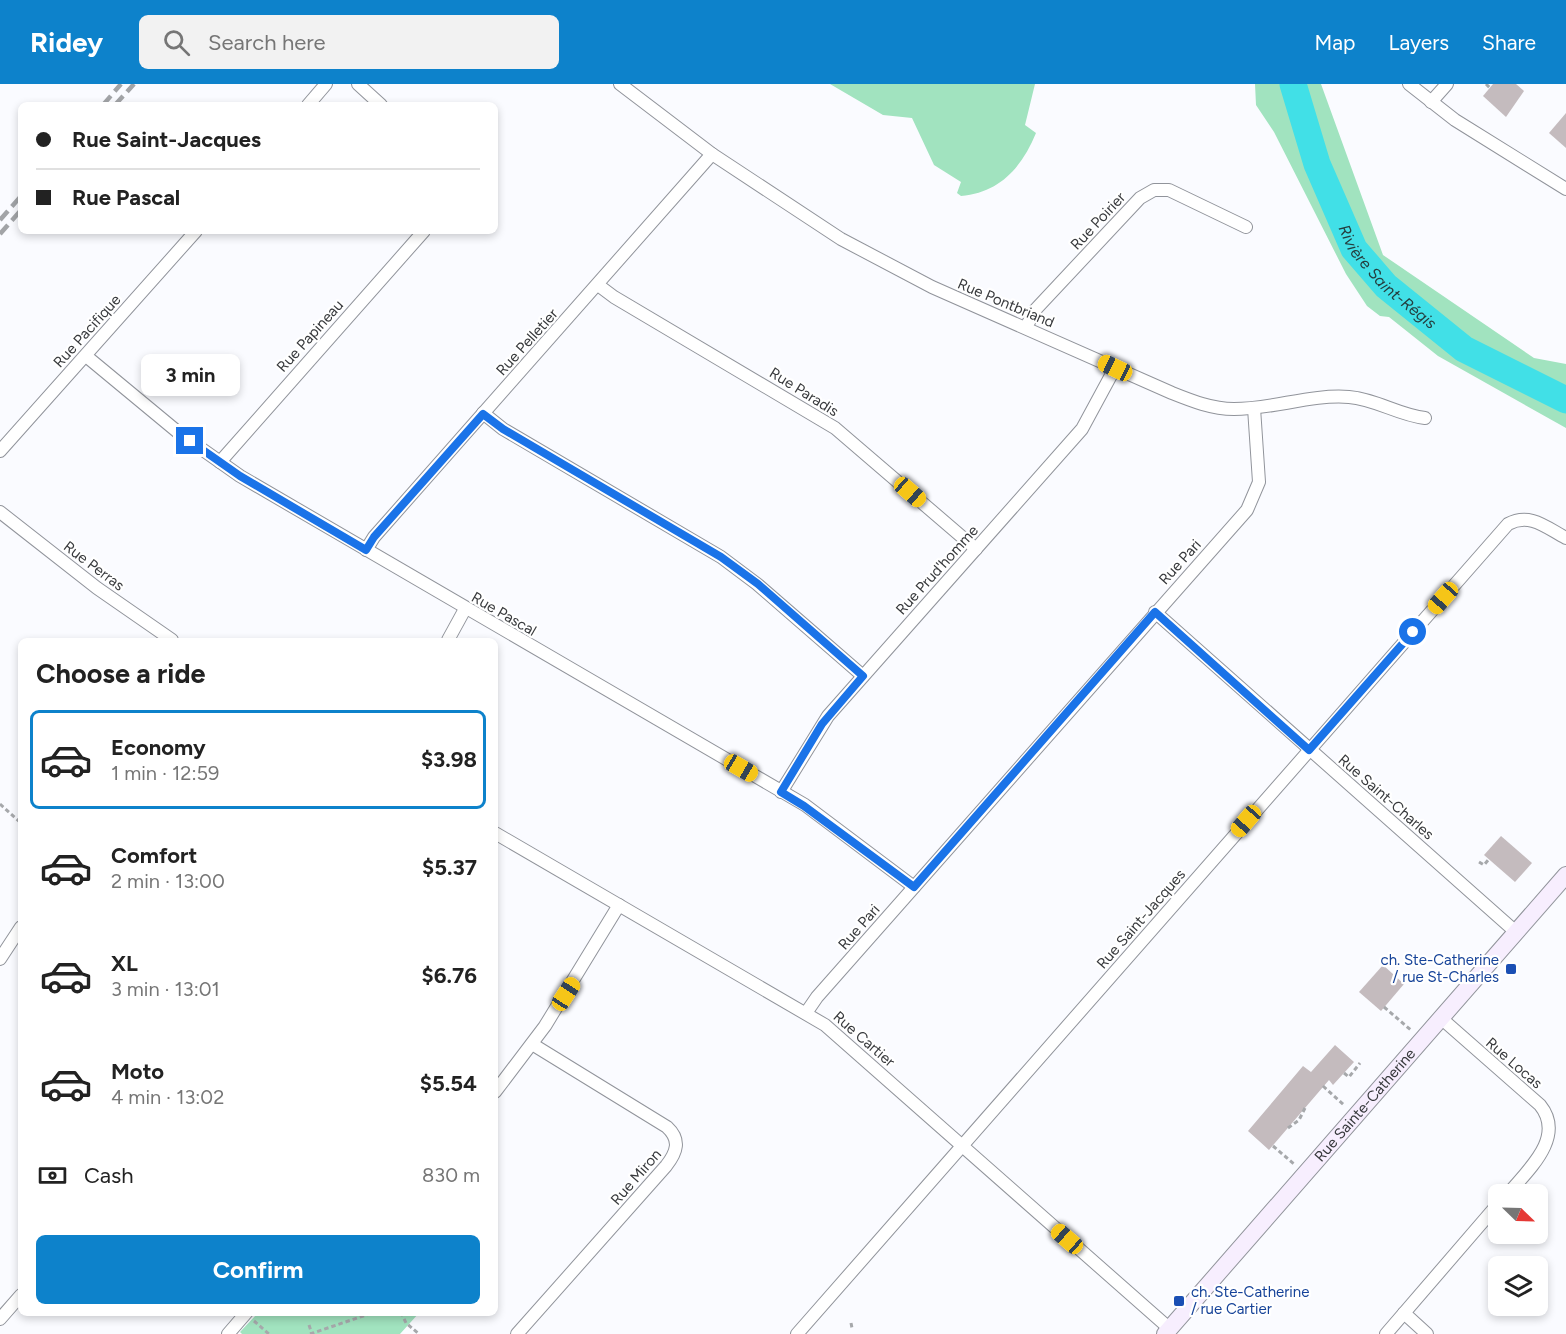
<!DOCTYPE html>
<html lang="en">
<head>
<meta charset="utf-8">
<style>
	:root { --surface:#fff; --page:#f2f2f2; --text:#222; --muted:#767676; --line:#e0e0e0; --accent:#0d82cb }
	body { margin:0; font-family:Figtree,sans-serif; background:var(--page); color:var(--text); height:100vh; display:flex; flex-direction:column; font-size:22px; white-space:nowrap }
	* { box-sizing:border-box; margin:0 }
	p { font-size:20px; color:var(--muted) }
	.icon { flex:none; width:33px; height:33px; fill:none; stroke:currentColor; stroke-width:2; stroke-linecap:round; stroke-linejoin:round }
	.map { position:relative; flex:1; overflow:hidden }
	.sheet { position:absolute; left:18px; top:554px; width:480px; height:678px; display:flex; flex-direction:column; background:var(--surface); border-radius:9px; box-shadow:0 3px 9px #0003 }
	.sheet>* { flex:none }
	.top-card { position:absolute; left:18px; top:18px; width:480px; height:132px; border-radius:9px; box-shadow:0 3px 9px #0003; display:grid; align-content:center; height:132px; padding:0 18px; background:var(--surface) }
	.needle { width:39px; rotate:113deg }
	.controls { position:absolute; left:1488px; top:1100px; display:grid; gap:12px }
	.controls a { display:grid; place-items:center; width:60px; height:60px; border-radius:9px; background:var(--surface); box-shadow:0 3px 9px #0003; font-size:30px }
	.end { position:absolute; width:27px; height:27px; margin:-14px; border:8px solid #1a73e8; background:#fff; box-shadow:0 0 0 3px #fff }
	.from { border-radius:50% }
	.bubble { position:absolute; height:42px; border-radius:9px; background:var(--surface); box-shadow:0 3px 9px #0003; font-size:20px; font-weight:700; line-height:42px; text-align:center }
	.car { position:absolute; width:18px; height:36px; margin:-18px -9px; border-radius:8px; box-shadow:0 0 4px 2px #0007; background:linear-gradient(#f5c518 24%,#345 0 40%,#f5c518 0 76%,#345 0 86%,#f5c518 0) }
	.top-card b { display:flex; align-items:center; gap:21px; height:57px; font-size:22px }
	.top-card b+b { border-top:2px solid var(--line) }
	.top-card i { width:15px; height:15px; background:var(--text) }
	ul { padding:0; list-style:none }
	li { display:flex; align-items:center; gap:18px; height:99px; margin:0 12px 9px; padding:0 6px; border:3px solid transparent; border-radius:9px }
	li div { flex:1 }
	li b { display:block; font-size:22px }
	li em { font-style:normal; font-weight:700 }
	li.on { border-color:var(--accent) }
	li>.icon { width:54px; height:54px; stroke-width:1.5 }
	h2 { padding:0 18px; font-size:27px; line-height:72px }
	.pay { display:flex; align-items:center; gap:15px; height:66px; padding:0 18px; font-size:22px }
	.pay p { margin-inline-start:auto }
	.action { display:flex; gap:12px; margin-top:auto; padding:12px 18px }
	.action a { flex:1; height:69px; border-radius:9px; background:var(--accent); color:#fff; font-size:24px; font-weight:700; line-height:69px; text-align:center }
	header { display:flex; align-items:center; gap:36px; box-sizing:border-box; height:84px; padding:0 30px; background:var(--accent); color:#fff }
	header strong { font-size:28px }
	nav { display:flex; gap:33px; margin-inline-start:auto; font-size:21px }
	.search { width:420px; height:54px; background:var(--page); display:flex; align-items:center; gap:15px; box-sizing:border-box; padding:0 21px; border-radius:9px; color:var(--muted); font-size:22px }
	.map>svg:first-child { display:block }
	.green { fill:#a1e3bf }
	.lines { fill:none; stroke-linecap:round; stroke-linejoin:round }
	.river { stroke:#41e0e7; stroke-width:27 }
	.building { fill:#c4bbbe }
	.street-casing { stroke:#91949b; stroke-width:14 }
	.secondary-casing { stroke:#91949b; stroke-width:18 }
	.path { stroke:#a6a8ab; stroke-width:3; stroke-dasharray:4.5 3; stroke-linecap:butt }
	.street { stroke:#fff; stroke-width:12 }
	.secondary { stroke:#f7eefe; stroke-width:16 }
	.rail { stroke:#a2a4a7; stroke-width:4.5; stroke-dasharray:12 6; stroke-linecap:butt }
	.route { stroke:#1a73e8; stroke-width:8 }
	.transit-dot { fill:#1a4fb4; stroke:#fff; stroke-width:2 }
	.labels { text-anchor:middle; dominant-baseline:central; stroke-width:4.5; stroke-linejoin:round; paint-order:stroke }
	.street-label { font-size:15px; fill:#383a3d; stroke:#fff }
	.transit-label { font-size:15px; fill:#164399; stroke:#fff; text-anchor:end }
	.water-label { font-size:16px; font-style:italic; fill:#253e3f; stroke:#fff }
</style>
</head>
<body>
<header>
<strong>Ridey</strong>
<div class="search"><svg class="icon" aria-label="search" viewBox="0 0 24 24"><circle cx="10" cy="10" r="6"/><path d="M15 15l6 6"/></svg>Search here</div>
<nav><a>Map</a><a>Layers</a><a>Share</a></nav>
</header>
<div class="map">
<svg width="1566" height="1250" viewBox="0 0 1566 1250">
	<rect width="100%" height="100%" fill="#fafbff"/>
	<g class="green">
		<path d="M830,0H1035L1025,41L1036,49C1022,83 1000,109 961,112L957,109L961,98L934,81L912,34L883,31Z"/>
		<polygon points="1255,0 1321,0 1383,171 1534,274 1566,280 1566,344 1438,272 1389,233 1380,232 1367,222 1346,190 1274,48 1256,21"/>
		<polygon points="258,1229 258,1228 419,1229 400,1250 242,1250 240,1248"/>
	</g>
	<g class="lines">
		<path class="river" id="s1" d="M1293,0L1317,80L1354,165L1386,202L1464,265L1566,316"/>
	</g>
	<g class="building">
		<polygon points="1493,0 1516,0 1524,7 1506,33 1483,12"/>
		<polygon points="1566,29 1566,64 1549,49"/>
		<polygon points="1501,752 1532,779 1515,798 1484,771"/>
		<polygon points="1383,881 1404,900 1381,927 1359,908"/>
		<polygon points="1335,961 1354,978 1333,1001 1329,996 1269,1066 1248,1047 1303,982 1311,988"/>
	</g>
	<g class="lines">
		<g class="street-casing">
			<g id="street">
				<polyline points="358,0 381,21"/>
				<path d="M620,0L712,70L841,155L932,203L1172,309C1192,317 1212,325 1234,325C1273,325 1311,310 1349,313C1376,315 1398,331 1425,334"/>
				<polyline points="1409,0 1455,36 1566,105"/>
				<polyline points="1431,18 1447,0"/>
				<polyline points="308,21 326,0"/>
				<polyline points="598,201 614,213 835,344 976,465"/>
				<polyline points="1026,243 1036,225 1140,114 1154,106 1169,106 1246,143"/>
				<polyline points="86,272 179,349 240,392 805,721 914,803"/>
				<polyline points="483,329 503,345 721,473 757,500 863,592"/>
				<polyline points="0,367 196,147"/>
				<polyline points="220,378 424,147"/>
				<polyline points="0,428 97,504 172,556"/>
				<polyline points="366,466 374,453 712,70"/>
				<polyline points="1155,528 1517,849"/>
				<polyline points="448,556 465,525"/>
				<polyline points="781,708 828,632 1082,345 1115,284"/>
				<polyline points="495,749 825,941 1170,1245"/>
				<polyline points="0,875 21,843"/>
				<polyline points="806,929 817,913 1247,426 1259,398 1254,324"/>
				<path d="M1442,935L1540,1021C1566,1053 1528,1086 1508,1110"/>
				<polyline points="495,1008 545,942 619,821"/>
				<polyline points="1404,1229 1427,1250"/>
				<polyline points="0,1235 21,1211"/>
				<polyline points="228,1250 247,1228"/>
				<path d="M517,1250L666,1082C677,1068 681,1056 667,1043L532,960"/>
				<path d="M797,1250L1508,440C1530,428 1547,444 1566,454"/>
				<polyline points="1386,1250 1498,1120"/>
			</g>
		</g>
		<g class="secondary-casing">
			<g id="secondary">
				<path id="s2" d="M1165,1250L1566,791"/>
			</g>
		</g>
		<g class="path">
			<polyline points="1486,0 1490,4"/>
			<polyline points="0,720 21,739"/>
			<polyline points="1479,778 1484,781 1489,775"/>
			<polyline points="1384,923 1412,947"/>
			<polyline points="1344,989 1349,993 1360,979"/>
			<polyline points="1323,1002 1344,1021"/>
			<polyline points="1288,1044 1299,1036 1306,1022"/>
			<polyline points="1273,1062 1294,1080"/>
			<polyline points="401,1228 406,1239 419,1250"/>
			<polyline points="254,1237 269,1250"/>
			<polyline points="851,1239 852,1244"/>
			<polyline points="309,1241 312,1250"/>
			<polyline points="310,1250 375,1228"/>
		</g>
		<use href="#street" class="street"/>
		<use href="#secondary" class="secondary"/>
		<g class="rail">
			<polyline points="103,21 121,0"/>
			<polyline points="115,21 134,0"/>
			<polyline points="0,136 21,112"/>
			<polyline points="0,150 21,126"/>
		</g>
	</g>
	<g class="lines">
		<polyline class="route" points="190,357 240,392 366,466 374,453 483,330 503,345 721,473 758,500 863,592 822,640 781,708 804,722 914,803 1155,528 1309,666 1413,548"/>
	</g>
	<g class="transit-dot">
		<rect x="1505" y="879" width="12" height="12" rx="3"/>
		<rect x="1173" y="1211" width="12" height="12" rx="3"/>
	</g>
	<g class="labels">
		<g class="street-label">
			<text transform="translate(1098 137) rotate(-47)">Rue Poirier</text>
			<text transform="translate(1006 219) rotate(23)">Rue Pontbriand</text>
			<text transform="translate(87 247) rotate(-48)">Rue Pacifique</text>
			<text transform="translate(310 252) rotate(-48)">Rue Papineau</text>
			<text transform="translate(527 258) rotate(-48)">Rue Pelletier</text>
			<text transform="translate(804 308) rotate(32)">Rue Paradis</text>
			<text transform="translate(1180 478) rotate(-48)">Rue Pari</text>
			<text transform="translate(94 482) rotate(37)">Rue Perras</text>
			<text transform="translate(937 486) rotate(-48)">Rue Prud'homme</text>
			<text transform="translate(504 530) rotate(30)">Rue Pascal</text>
			<text transform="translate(1386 713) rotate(41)">Rue Saint-Charles</text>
			<text transform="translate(1141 835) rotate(-49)">Rue Saint-Jacques</text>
			<text transform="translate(859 843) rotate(-49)">Rue Pari</text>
			<text transform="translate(864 955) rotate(41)">Rue Cartier</text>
			<text transform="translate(1514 979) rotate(41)">Rue Locas</text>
			<text stroke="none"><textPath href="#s2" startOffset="304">Rue Sainte-Catherine</textPath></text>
			<text transform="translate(636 1093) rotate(-49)">Rue Miron</text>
		</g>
		<g class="transit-label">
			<text x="1499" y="876">ch. Ste-Catherine<tspan x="1499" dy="17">/ rue St-Charles</tspan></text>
			<text x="1191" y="1208" text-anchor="start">ch. Ste-Catherine<tspan x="1191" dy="17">/ rue Cartier</tspan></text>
		</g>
		<g class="water-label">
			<text stroke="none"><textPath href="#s1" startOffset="219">Rivière Saint-Régis</textPath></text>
		</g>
	</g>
</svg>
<div class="controls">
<a><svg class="needle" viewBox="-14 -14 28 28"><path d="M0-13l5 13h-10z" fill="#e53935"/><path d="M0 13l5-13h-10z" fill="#767676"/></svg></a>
<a><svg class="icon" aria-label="layers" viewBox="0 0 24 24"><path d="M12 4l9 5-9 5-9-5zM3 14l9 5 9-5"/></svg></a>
</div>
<i class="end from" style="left:1413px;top:548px"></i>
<i class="end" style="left:190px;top:357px"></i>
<div class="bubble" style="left:141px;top:270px;width:99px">3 min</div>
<i class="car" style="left:1115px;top:284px;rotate:295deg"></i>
<i class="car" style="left:910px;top:408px;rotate:131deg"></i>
<i class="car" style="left:1443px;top:514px;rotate:221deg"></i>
<i class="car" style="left:741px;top:684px;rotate:120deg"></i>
<i class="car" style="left:1246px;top:737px;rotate:221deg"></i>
<i class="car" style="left:566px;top:910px;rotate:33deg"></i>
<i class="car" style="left:1067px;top:1155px;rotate:311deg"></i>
<div class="top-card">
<b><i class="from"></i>Rue Saint-Jacques</b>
<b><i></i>Rue Pascal</b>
</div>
<section class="sheet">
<h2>Choose a ride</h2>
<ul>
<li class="on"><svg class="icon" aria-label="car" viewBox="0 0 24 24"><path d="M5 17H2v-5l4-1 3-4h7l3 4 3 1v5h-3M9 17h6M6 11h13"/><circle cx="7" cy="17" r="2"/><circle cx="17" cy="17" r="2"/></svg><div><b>Economy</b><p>1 min · 12:59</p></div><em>$3.98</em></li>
<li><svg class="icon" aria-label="car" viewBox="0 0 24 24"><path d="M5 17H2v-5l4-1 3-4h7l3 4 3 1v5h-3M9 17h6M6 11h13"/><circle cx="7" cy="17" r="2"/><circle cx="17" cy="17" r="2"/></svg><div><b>Comfort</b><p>2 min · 13:00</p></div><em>$5.37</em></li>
<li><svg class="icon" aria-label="car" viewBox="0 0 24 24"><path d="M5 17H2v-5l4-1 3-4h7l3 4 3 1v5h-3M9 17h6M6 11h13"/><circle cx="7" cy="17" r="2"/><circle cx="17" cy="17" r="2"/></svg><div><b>XL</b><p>3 min · 13:01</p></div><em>$6.76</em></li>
<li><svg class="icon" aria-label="car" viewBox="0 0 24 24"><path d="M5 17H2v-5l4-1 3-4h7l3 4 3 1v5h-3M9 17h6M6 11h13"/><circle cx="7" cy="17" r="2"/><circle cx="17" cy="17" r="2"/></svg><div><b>Moto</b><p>4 min · 13:02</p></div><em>$5.54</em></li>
</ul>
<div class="pay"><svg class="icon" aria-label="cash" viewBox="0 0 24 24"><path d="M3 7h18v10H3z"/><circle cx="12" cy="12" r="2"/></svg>Cash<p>830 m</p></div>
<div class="action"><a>Confirm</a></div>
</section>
</div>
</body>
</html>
